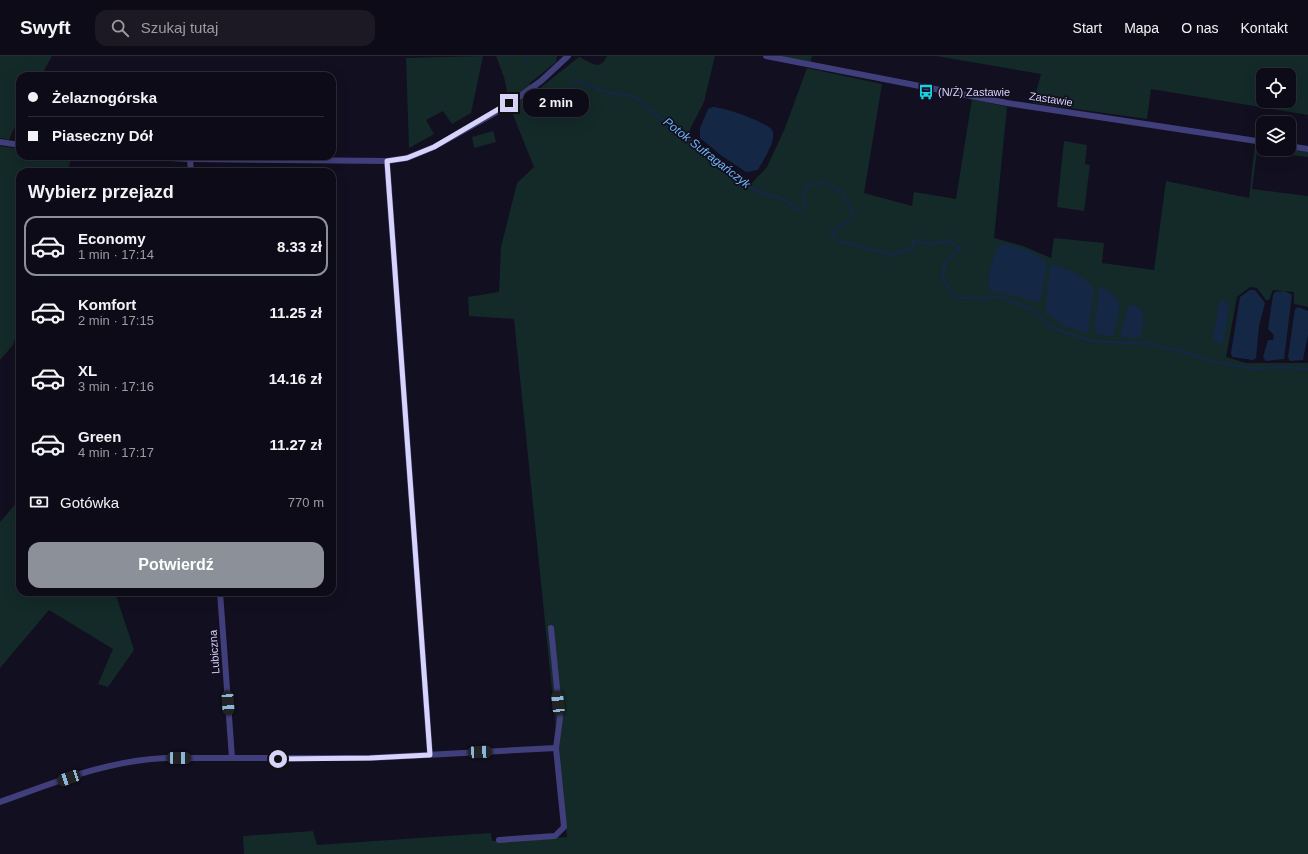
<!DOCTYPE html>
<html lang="pl">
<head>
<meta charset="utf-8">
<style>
	:root { --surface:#0e0b18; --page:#1c1925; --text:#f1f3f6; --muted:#9b9ba2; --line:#2e2b37; --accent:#8c9099 }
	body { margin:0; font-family:Arial,sans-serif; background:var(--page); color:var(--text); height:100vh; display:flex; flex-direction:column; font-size:15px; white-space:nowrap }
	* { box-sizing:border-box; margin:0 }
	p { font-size:13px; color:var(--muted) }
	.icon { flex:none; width:22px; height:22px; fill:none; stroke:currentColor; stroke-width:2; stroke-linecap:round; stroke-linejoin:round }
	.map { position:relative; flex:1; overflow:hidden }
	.side { position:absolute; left:16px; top:112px; width:320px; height:428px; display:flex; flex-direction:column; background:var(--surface); border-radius:12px; box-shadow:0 4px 16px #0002,0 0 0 1px var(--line) }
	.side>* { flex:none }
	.top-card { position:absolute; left:16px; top:16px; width:320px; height:88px; border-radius:12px; box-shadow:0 4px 16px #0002,0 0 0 1px var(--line); display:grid; align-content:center; height:88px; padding:0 12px; background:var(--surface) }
	.fabs { position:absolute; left:1256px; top:12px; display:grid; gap:8px }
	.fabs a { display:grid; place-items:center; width:40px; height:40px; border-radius:8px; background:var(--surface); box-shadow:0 4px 16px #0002,0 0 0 1px var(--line); font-size:20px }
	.end { position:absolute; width:18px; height:18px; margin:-9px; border:5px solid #d7d3fb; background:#111; box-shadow:0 0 0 2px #111 }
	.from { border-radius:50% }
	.bubble { position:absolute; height:28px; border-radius:12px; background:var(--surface); box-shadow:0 4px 16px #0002,0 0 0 1px var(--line); font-size:13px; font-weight:700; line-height:28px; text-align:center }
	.car { position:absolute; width:12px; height:24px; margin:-12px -6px; border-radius:5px; box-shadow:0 0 3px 1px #0007; background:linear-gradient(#222 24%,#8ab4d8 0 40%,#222 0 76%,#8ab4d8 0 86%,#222 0) }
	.top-card b { display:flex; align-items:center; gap:14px; height:38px; font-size:15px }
	.top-card b+b { border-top:1px solid var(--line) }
	.top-card i { width:10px; height:10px; background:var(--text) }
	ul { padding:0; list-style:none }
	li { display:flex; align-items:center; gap:12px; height:60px; margin:0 8px 6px; padding:0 4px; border:2px solid transparent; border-radius:12px }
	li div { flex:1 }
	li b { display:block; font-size:15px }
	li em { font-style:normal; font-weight:700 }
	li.on { border-color:var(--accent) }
	li>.icon { width:36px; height:36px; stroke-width:1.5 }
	h2 { padding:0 12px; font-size:18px; line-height:48px }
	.pay { display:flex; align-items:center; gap:10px; height:44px; padding:0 12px; font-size:15px }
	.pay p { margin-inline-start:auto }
	.action { display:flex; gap:8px; margin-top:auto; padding:8px 12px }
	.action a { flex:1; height:46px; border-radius:12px; background:var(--accent); color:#fff; font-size:16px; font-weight:700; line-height:46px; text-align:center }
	header { display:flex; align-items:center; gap:24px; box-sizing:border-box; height:56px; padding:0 20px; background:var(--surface); border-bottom:1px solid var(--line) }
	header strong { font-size:19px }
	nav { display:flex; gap:22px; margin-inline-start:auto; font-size:14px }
	.search { width:280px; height:36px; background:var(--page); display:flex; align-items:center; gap:10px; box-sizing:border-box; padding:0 14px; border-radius:12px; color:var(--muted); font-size:15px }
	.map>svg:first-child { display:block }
	.green { fill:#132a28; fill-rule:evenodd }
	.water { fill:#142845 }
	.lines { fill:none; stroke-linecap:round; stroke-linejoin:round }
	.stream { stroke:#142845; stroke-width:2.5 }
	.street { stroke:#403f7b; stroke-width:6 }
	.route { stroke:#d7d3fb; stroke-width:5 }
	.labels { text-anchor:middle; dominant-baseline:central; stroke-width:3.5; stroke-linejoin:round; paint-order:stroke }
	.poi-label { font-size:11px; fill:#d7d3fb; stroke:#120f20; text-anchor:start }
	.street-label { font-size:11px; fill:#d7d3fb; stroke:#120f20 }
	.water-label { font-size:12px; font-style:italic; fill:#6cb5f0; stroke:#120f20 }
</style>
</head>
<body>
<header>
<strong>Swyft</strong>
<div class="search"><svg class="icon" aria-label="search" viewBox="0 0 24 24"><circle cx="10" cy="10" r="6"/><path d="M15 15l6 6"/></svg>Szukaj tutaj</div>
<nav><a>Start</a><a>Mapa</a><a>O nas</a><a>Kontakt</a></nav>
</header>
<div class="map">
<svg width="1308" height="798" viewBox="0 0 1308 798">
	<rect width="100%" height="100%" fill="#120f20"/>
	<g class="green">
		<polygon points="0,0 52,0 41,20 20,20 20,59 9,84 0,82"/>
		<polygon points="483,0 471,57 452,68 443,55 426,64 434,78 409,92 406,2"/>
		<path d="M496,0H557L556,6L529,28L540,32L579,1C590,5 599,17 607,0H715L704,46L690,73V80L718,103L710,106L746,133L767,111L785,72L807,12L882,28L864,137L912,150L914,136L956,143L972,43L1007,51L994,182L1023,190L1051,202L1054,182L1104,187L1102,207L1154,214L1166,125L1249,142L1255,88L1263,89V93H1289L1308,96V101L1257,95L1252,133L1308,140V251L1294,248V236L1273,234L1269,244H1266L1257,232L1250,231L1237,241L1226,301L1246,307H1308V798H244L243,780L313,775L317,789L491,777L492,785L567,781L514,263L469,260L468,241L499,236L501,191L517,127L534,111L511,54L504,21Z"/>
		<polygon points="780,0 812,0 811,6"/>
		<path d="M936,0H1308V59L1151,33L1147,63L1033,47L1041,18ZM1263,19H1289V45H1263Z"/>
		<polygon points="493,75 496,86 474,92 472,81"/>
		<polygon points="1064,85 1087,89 1085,108 1090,109 1084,155 1057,151"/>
		<polygon points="0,90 20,93 20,100 72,101 67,116 20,116 20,268 13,289 0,304"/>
		<polygon points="20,443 20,536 115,536 134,594 108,631 98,628 113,593 49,554 0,612 0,466"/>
	</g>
	<g class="water">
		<path d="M713,51C723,51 771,67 773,76C775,88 763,104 758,114L746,116L722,100L700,82V72L708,53Z"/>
		<path d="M1005,187L1027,194L1044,203L1047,208L1041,243L1038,246L990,234C985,225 994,201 997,191Z"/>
		<path d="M1052,208C1067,212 1085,220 1094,233L1088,275L1086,277L1064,270L1045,256L1050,211Z"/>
		<path d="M1102,231C1128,246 1119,253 1114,279C1109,281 1098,279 1094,275L1099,233Z"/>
		<polygon points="1250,234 1255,234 1265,247 1259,270 1256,302 1253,304 1232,301 1231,297 1240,241"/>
		<polygon points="1285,235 1292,239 1284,303 1266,305 1263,301 1268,284 1273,284 1274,279 1268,273 1273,239 1275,236"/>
		<polygon points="1223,244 1228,247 1229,251 1224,283 1221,290 1213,282 1219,248"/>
		<path d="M1129,248L1139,251C1147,261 1144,269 1140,280L1138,282L1123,281L1120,279Z"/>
		<polygon points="1298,251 1308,255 1308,278 1303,304 1290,305 1288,301 1295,253"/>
	</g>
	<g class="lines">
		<g class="stream">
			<polyline points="525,0 529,5"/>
			<polyline points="573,24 611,37 635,41 696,92 755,134 781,142 799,154 806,150 803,137 809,129 824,126 842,136 854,158 847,166 831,176 837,185 893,199 912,192 913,185 930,188 949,185 960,192 945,207 942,223 957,242 1000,241 1030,252 1052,272 1091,285 1153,288 1221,307 1256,313 1277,311 1308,313"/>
		</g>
		<g class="street">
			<polyline points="766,0 1007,47 1263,86"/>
			<polyline points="0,86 20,89"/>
			<polyline points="1289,90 1308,93"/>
			<polyline points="126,100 190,103 387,105 407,102 434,91 502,53 541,25 568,0"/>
			<polyline points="190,103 191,116"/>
			<polyline points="387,105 430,699"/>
			<polyline points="220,536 232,702"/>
			<path d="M0,746C54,727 108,704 166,702H370L556,692"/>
			<polyline points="499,784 555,780 564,771 556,692 560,662 551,572"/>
		</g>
	</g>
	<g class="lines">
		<polyline class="route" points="278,703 370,702 430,699 387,105 407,102 434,91 509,47"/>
	</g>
	<defs>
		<g id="bus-bare" transform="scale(1.2)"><path d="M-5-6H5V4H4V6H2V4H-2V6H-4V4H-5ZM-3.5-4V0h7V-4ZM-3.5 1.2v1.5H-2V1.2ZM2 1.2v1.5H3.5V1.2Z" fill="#17d2e3" stroke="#120f20" stroke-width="2.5" paint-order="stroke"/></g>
	</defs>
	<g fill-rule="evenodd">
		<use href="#bus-bare" x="926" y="36"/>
	</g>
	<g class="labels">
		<g class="poi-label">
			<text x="938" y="36">(N/Ż) Zastawie</text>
		</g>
		<g class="street-label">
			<text transform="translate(1051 43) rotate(9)">Zastawie</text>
			<text transform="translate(214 596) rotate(-94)">Lubiczna</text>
		</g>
		<g class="water-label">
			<text transform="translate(707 97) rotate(38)">Potok Sufragańczyk</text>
		</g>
	</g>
</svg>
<div class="fabs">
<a><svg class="icon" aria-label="locate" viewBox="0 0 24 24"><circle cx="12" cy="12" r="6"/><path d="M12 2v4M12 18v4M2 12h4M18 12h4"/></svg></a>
<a><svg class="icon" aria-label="layers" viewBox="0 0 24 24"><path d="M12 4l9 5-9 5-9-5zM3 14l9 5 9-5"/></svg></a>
</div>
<i class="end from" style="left:278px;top:703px"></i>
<i class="end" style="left:509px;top:47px"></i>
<div class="bubble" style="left:523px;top:33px;width:66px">2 min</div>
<i class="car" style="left:228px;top:647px;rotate:176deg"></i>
<i class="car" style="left:558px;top:647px;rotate:354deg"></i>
<i class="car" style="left:480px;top:696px;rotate:87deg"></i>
<i class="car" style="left:179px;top:702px;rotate:91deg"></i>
<i class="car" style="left:69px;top:722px;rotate:251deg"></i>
<div class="top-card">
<b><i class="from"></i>Żelaznogórska</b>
<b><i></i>Piaseczny Dół</b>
</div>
<section class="side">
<h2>Wybierz przejazd</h2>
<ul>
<li class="on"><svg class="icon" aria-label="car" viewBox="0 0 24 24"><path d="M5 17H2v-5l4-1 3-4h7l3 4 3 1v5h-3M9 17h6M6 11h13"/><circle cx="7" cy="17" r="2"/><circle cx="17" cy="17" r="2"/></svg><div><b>Economy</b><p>1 min · 17:14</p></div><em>8.33 zł</em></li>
<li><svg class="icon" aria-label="car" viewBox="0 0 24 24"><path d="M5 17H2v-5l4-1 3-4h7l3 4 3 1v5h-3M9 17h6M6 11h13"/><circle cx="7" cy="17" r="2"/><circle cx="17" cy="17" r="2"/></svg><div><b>Komfort</b><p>2 min · 17:15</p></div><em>11.25 zł</em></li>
<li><svg class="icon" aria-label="car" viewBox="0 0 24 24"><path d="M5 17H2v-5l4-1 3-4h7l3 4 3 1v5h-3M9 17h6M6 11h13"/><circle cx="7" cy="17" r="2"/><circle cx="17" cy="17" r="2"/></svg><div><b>XL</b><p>3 min · 17:16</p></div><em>14.16 zł</em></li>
<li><svg class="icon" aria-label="car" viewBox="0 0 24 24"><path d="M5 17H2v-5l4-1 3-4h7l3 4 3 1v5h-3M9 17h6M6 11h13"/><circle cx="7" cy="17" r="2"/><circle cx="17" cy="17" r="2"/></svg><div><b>Green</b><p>4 min · 17:17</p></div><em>11.27 zł</em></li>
</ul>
<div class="pay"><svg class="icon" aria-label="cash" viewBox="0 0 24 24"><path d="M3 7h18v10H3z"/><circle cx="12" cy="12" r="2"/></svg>Gotówka<p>770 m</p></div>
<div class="action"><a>Potwierdź</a></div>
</section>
</div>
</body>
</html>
